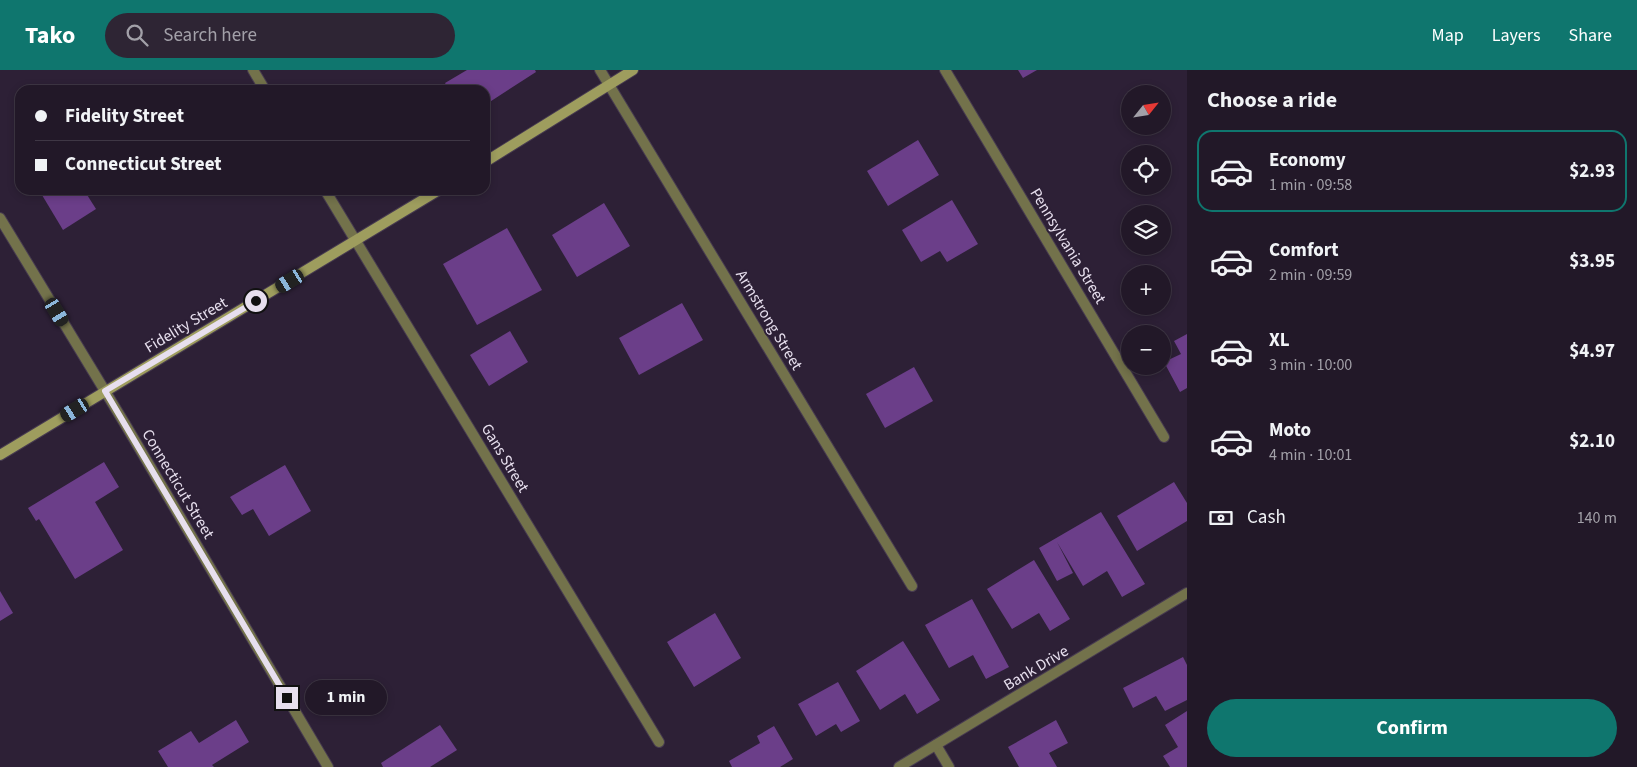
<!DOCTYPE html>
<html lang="en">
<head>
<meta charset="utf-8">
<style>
	:root { --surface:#221828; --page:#2e2534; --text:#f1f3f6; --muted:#a2a0a8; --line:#3f3745; --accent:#0f766e }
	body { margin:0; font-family:"Source Sans 3",sans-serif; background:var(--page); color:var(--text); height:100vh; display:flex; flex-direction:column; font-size:19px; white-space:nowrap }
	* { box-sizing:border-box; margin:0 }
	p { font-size:16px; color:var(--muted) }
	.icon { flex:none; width:28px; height:28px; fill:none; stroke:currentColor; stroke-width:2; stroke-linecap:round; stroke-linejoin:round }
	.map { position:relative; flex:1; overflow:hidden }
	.panel { display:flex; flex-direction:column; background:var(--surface); width:450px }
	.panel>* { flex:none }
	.banner { position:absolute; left:15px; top:15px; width:475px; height:110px; border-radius:15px; box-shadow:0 2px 8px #0003,0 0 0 1px var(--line); display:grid; align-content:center; height:110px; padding:0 20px; background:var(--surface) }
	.needle { width:32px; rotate:60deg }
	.buttons { position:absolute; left:1121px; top:15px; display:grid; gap:10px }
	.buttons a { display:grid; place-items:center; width:50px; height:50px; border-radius:50%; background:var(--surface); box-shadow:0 2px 8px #0003,0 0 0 1px var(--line); font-size:25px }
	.end { position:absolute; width:22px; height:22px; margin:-11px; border:6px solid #e7dfee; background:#111; box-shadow:0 0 0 2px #111 }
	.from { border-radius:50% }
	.bubble { position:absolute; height:35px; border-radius:18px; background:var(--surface); box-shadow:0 2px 8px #0003,0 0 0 1px var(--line); font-size:16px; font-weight:700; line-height:35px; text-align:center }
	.car { position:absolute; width:15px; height:30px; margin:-15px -8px; border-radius:6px; box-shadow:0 0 4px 1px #0007; background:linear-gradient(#222 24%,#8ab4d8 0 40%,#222 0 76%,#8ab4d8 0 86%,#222 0) }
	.banner b { display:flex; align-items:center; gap:18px; height:48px; font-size:19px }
	.banner b+b { border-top:1px solid var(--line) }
	.banner i { width:12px; height:12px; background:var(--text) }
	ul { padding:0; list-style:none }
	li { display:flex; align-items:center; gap:15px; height:82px; margin:0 10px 8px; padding:0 10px; border:2px solid transparent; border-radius:15px }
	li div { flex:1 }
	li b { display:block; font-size:19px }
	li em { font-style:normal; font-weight:700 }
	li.active { border-color:var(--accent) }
	li>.icon { width:45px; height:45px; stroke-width:1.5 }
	h2 { padding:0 20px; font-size:22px; line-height:60px }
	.pay { display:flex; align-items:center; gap:12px; height:55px; padding:0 20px; font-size:19px }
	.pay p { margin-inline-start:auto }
	.action { display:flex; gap:10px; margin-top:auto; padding:10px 20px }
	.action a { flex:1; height:58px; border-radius:30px; background:var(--accent); color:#fff; font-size:20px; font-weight:700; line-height:58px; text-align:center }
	header { display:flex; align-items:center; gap:30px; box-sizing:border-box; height:70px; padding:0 25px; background:var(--accent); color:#fff }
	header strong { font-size:24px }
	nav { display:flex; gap:28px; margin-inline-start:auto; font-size:18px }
	.search { width:350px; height:45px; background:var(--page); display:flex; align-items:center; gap:12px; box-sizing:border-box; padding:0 18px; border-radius:28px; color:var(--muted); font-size:19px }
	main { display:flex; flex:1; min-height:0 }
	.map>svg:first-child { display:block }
	.building { fill:#6b3e89 }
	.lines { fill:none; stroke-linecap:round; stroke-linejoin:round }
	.minor-casing { stroke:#473b50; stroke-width:12 }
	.secondary-casing { stroke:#473b50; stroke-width:12 }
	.minor { stroke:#73724b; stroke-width:10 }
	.secondary { stroke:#9e9d5e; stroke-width:10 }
	.route { stroke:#e7dfee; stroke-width:6 }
	.labels { text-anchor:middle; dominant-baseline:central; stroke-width:4; stroke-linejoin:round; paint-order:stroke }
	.street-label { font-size:16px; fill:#e7dfee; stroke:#2d2036 }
</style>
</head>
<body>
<header>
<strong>Tako</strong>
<div class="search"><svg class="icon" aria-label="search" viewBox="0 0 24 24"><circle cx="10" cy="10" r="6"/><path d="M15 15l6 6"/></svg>Search here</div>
<nav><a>Map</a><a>Layers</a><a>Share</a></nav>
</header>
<main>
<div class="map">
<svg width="1187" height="697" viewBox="0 0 1187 697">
	<rect width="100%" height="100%" fill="#2d2036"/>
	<g class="building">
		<polygon points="467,0 535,0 536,2 485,35 485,20 449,20 445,13"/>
		<polygon points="1018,0 1037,0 1023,8"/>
		<polygon points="918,70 939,105 888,136 867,101"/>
		<polygon points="39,120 84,120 96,139 63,160"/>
		<polygon points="952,130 978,174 947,192 940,181 921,192 902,160"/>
		<polygon points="604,133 630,176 577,207 552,165"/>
		<polygon points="507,158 542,220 477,255 443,194"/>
		<polygon points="682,233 703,270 639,305 619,268"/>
		<polygon points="510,261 528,292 489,316 470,285"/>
		<polygon points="1187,264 1187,318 1180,322 1164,292 1181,284 1174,271"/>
		<polygon points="914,297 933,331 885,358 866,324"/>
		<polygon points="104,392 119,417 95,432 123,480 75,509 39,449 36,451 28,438"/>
		<polygon points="285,395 311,441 269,466 253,439 242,445 230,427"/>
		<polygon points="1174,412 1187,433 1187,451 1137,481 1117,446"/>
		<polygon points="1101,442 1145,514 1122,527 1107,501 1083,516 1057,472 1073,503 1057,511 1039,478"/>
		<polygon points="1034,490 1070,549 1050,561 1039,543 1012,559 987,519"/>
		<polygon points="0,521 13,543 0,551"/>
		<polygon points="972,529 1009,597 986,609 973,585 949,598 925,555"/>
		<polygon points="715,543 741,588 694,617 667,572"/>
		<polygon points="903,571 940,630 917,644 905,624 880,640 856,601"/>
		<polygon points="1183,587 1187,595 1187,630 1165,641 1156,626 1133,638 1123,618"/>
		<polygon points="838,612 860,651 841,662 836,654 816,666 798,634"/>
		<polygon points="1187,641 1187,697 1170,697 1163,686 1178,677 1165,655"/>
		<polygon points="236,650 249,672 212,695 214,697 168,697 158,681 191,661 199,673"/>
		<polygon points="1056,650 1068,673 1049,683 1057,697 1019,697 1008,677"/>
		<polygon points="440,655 457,680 430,697 383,697 381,693"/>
		<polygon points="774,656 793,689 780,697 732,697 729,691 760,673 757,666"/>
	</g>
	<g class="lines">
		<g class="minor-casing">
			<g id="minor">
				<polyline points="253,0 265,20"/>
				<polyline points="600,0 912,516"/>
				<polyline points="945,0 1164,367"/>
				<polyline points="325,120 659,672"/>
				<polyline points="0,148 125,354 328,697"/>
				<polyline points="936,675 949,697"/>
				<polyline points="899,697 1187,523"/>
			</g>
		</g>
		<g class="secondary-casing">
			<g id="secondary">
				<polyline points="485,92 633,0"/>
				<polyline points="0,385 439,120"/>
			</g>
		</g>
		<use href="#minor" class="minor"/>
		<use href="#secondary" class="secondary"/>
	</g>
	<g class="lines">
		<polyline class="route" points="256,231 105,321 287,628"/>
	</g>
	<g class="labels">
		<g class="street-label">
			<text transform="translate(1068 176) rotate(59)">Pennsylvania Street</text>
			<text transform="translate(769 250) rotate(59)">Armstrong Street</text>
			<text transform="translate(186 255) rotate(-31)">Fidelity Street</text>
			<text transform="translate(505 388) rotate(59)">Gans Street</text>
			<text transform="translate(178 414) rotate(59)">Connecticut Street</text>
			<text transform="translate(1036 598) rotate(-31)">Bank Drive</text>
		</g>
	</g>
</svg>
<div class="buttons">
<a><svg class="needle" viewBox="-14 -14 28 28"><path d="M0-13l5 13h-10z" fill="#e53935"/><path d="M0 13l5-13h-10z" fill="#a2a0a8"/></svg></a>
<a><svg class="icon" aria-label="locate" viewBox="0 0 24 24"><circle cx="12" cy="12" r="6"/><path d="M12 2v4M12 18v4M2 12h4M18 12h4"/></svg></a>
<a><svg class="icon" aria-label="layers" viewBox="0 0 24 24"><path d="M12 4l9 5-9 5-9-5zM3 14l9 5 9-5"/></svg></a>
<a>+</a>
<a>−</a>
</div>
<i class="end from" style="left:256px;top:231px"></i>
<i class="end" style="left:287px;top:628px"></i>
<div class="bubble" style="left:305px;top:610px;width:82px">1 min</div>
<i class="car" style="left:290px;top:211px;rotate:239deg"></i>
<i class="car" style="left:57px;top:242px;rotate:149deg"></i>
<i class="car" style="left:75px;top:340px;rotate:239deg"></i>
<div class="banner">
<b><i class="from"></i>Fidelity Street</b>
<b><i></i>Connecticut Street</b>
</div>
</div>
<section class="panel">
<h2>Choose a ride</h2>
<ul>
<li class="active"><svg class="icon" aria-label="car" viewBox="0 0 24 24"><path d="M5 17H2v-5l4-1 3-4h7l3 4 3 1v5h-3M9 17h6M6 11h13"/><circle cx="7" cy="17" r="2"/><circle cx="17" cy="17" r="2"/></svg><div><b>Economy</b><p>1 min · 09:58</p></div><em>$2.93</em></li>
<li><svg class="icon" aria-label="car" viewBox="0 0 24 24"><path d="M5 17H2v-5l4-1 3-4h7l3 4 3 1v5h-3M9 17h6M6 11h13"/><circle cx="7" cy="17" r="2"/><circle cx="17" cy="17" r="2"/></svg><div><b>Comfort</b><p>2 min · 09:59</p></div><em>$3.95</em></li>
<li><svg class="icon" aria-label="car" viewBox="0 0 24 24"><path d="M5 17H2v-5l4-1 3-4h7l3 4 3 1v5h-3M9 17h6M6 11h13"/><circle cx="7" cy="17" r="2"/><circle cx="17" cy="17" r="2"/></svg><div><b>XL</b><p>3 min · 10:00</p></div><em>$4.97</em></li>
<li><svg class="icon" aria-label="car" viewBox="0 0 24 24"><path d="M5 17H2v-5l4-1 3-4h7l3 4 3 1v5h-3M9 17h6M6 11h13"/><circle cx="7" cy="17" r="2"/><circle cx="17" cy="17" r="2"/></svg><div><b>Moto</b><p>4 min · 10:01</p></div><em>$2.10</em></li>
</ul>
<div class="pay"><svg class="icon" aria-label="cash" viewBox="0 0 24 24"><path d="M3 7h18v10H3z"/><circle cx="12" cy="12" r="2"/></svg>Cash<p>140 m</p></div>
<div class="action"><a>Confirm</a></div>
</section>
</main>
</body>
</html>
